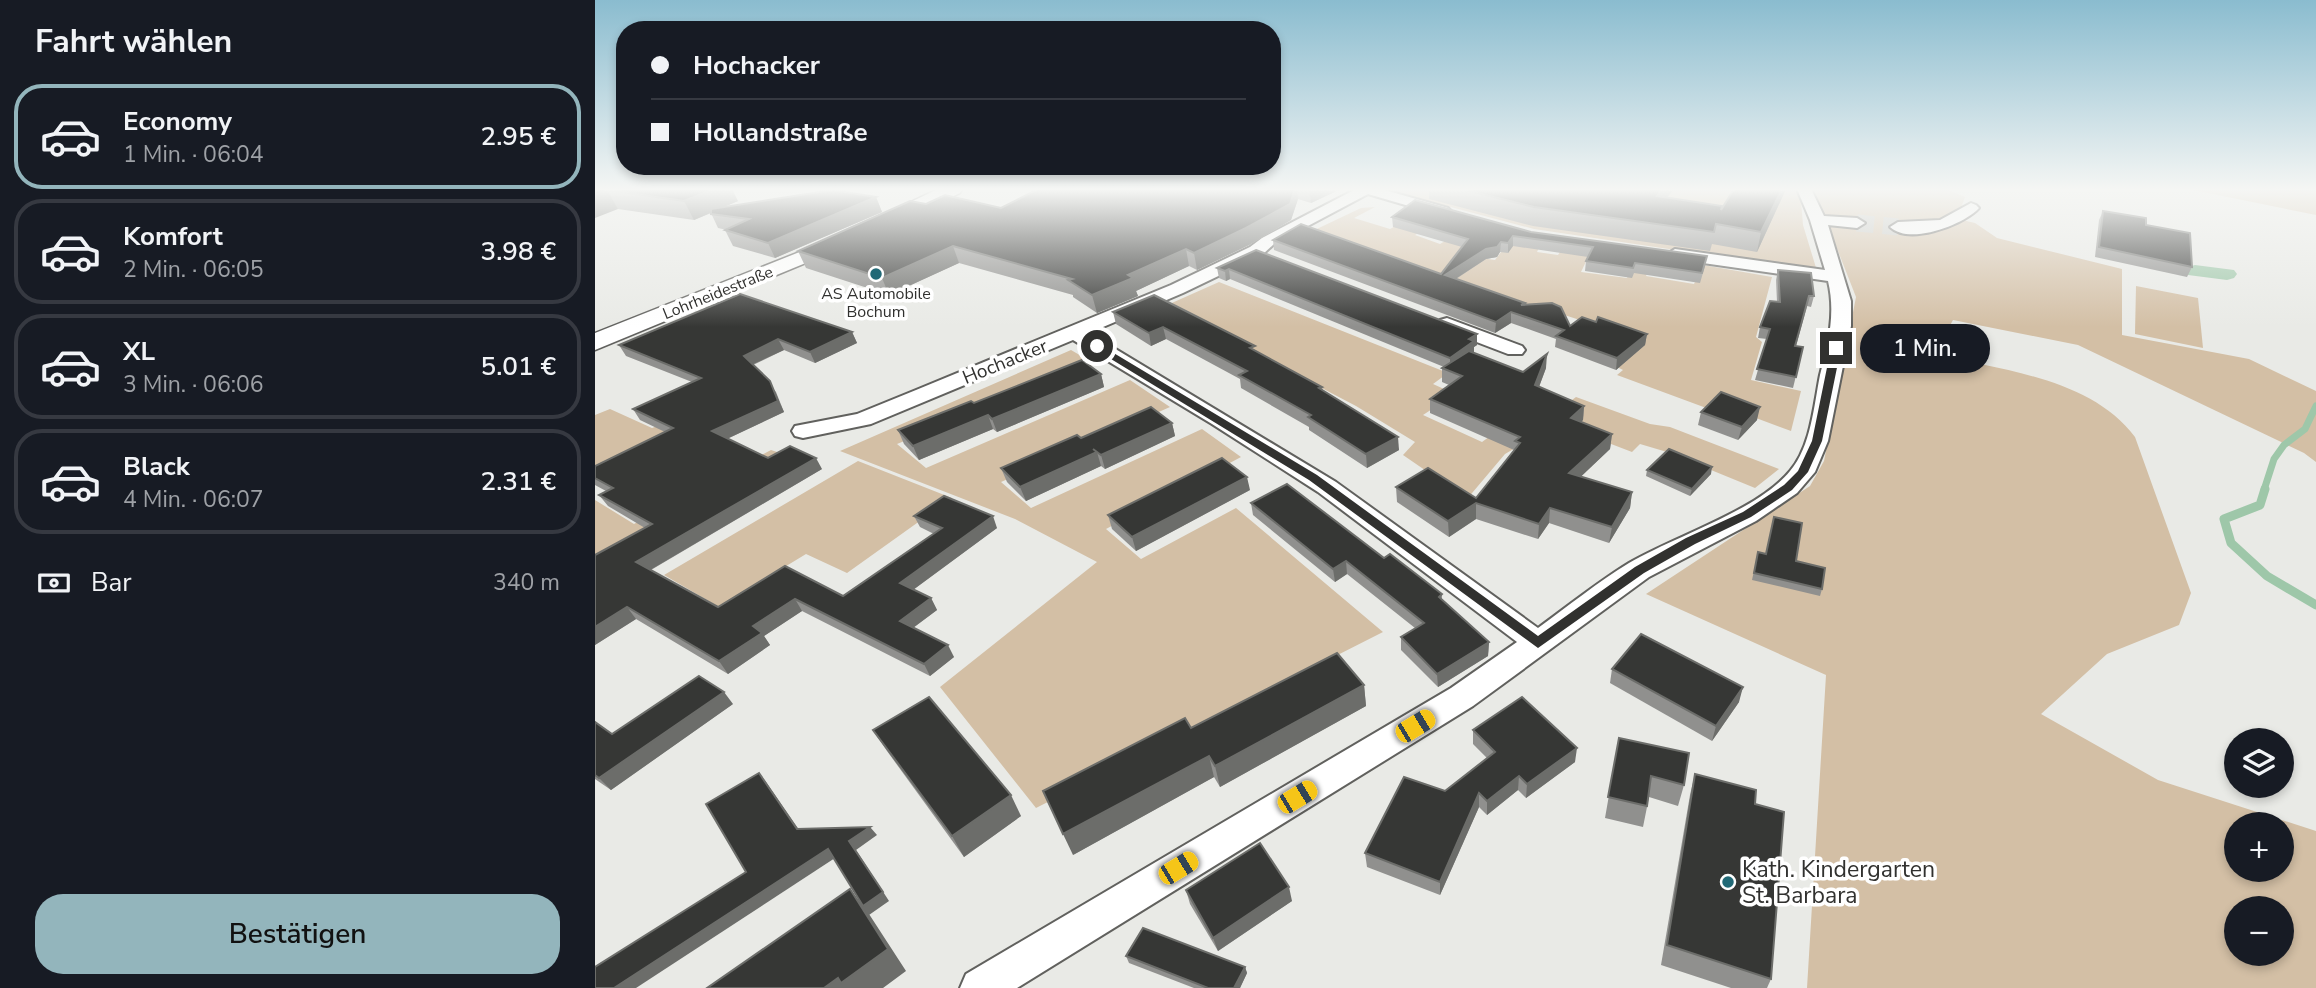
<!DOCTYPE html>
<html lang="de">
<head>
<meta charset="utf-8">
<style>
	:root { --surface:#171b24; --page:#20242c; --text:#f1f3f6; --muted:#9ea1a6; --line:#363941; --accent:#93b5bc }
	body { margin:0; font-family:"Nunito Sans",sans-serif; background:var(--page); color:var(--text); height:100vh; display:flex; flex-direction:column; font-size:26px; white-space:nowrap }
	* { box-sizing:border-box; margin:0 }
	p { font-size:23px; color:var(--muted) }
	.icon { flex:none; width:38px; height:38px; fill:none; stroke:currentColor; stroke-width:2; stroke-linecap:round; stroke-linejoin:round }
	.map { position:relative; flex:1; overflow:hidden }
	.panel { display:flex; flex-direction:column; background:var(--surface); width:595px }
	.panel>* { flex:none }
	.top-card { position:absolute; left:21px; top:21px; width:665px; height:154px; border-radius:28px; box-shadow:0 4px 10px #0003; display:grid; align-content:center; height:154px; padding:0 35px; background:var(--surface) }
	.tools { position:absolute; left:1629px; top:728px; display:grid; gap:14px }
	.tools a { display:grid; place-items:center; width:70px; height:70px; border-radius:50%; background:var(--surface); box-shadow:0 4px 10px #0003; font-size:35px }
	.end { position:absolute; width:32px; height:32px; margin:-16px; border:9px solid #31312f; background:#fff; box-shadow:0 0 0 4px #fff }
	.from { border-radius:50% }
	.bubble { position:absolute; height:49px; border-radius:24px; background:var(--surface); box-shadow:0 4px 10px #0003; font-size:23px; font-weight:600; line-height:49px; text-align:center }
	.car { position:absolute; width:21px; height:42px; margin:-21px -10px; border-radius:9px; box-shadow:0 0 5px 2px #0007; background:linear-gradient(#f5c518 24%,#345 0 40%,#f5c518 0 76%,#345 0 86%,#f5c518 0) }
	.top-card b { display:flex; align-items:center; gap:24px; height:66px; font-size:26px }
	.top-card b+b { border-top:2px solid var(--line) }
	.top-card i { width:18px; height:18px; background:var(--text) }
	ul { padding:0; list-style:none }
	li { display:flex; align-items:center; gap:21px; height:105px; margin:0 14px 10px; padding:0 21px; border:4px solid var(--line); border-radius:28px }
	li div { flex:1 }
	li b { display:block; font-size:26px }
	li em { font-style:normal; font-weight:600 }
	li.selected { border-color:var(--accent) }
	li>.icon { width:63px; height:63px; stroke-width:1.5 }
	h2 { padding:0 35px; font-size:32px; line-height:84px }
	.pay { display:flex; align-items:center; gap:18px; height:77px; padding:0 35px; font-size:26px }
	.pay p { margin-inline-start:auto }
	.button { display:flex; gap:14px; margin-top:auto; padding:14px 35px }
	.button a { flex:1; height:80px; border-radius:28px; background:var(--accent); color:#111; font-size:28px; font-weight:600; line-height:80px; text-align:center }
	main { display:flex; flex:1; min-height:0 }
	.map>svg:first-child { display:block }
	.green { fill:#d3bfa5; fill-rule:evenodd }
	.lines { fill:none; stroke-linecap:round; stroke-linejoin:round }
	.stream-far1 { stroke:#9ec7a9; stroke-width:7 }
	.stream { stroke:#9ec7a9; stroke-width:9 }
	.canal { fill:#9ec7a9; fill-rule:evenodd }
	.minor-tunnel { stroke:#c4c5c1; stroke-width:17; stroke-dasharray:17 9; stroke-linecap:butt }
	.minor-casing { stroke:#61615e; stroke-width:4 }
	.tertiary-casing { stroke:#61615e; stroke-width:3 }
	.minor { fill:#fff; fill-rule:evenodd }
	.tertiary { fill:#fff; fill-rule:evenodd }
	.wall { fill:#90908e }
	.shaded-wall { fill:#6c6d6a }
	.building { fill:#363735; stroke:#6c6d6a; stroke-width:2 }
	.route { fill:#31312f }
	.poi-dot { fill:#216976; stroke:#fff; stroke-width:2.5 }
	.labels { text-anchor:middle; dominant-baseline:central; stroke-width:7; stroke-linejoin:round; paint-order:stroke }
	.far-street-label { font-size:16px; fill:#31312f; stroke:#fff }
	.far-poi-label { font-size:16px; fill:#31312f; stroke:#fff }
	.street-label { font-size:19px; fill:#31312f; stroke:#fff }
	.near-poi-label { font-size:23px; fill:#31312f; stroke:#fff; text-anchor:start }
</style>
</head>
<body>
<main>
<section class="panel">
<h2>Fahrt wählen</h2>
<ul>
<li class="selected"><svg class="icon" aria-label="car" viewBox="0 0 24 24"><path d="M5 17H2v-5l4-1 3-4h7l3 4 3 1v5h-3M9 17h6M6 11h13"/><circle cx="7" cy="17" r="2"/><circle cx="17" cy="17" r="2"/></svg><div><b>Economy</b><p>1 Min. · 06:04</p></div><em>2.95 €</em></li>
<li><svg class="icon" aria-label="car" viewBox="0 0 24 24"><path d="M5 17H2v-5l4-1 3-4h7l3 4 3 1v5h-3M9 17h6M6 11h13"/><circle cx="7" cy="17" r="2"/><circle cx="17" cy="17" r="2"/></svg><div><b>Komfort</b><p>2 Min. · 06:05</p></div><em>3.98 €</em></li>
<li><svg class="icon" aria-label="car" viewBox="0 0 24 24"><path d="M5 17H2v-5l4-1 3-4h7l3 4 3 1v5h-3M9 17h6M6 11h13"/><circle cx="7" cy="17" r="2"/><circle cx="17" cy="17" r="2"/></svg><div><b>XL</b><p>3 Min. · 06:06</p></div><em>5.01 €</em></li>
<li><svg class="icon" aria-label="car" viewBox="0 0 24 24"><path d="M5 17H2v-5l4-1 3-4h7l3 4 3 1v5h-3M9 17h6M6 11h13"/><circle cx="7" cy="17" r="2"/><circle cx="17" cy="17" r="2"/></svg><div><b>Black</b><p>4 Min. · 06:07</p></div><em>2.31 €</em></li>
</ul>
<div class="pay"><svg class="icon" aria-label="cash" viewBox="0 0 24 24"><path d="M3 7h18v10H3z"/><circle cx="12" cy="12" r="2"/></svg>Bar<p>340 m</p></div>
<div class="button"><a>Bestätigen</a></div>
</section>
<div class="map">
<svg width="1721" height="988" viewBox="0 0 1721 988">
	<rect width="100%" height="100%" fill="#e9eae6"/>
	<g class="green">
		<polygon points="788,189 1205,189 1208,225 1222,271 939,229"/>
		<path d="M1213,189H1351L1370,197L1362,219L1333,230L1367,220L1380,223L1402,238L1527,269V335L1654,359L1721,391V462L1709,453L1483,345L1358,320L1339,354C1406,370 1496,378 1540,437L1596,593L1584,625L1512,654L1446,714L1563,780L1721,831V988H1212L1231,675L1051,594L1215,486L1229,461L1261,297L1227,210ZM1642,824H1687V870H1642ZM1642,908H1687V954H1642Z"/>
		<polygon points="1593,189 1721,189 1721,215"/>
		<polygon points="780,207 759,218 795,229 829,211 851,217 820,235 845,244 878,224 864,255 900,260 920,234 948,239 942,252 963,255 971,243 998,247 986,272 1032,278 1042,253 1060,255 1051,276 1099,284 1108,265 1177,277 1161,337 1167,342 1156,380 1206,391 1196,431 1121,403 1114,409 1022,375 1028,370 1020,366 1049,341 945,307 941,310 688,245 766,208"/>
		<polygon points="624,282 853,373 838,384 860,394 828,415 887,442 927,413 949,421 981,397 1055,424 1075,427 1184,469 1160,488 1072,452 1045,444 1037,452 977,429 929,443 910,454 872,499 808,455 820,442 761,406 570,306"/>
		<polygon points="1541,286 1603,298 1608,348 1540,334"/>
		<polygon points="476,350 500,364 302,444 331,468 535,380 575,407 406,482 436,508 607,429 646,457 511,529 546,559 641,508 788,632 441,808 345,687 502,562 420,519 245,451"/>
		<polygon points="15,409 57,428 109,409 0,476 0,415"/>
		<polygon points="176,450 200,458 0,569 0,500 39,524"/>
		<polygon points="263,461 357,498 252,573 211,554 124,607 69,575"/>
	</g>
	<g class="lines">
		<polyline class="stream-far1" points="1669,490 1679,459 1689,445 1710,429 1721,406"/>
		<polyline class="stream" points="1670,489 1665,505 1629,519 1636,543 1672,576 1721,605"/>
		<polygon class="canal" points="1600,265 1639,270 1642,274 1639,278 1632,280 1593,275 1590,271 1593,267"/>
		<polyline class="minor-tunnel" points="1262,223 1303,227"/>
		<g class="minor-casing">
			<g id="minor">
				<path d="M761,189H786L853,208L856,211L848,216L773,194L679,244L667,255L588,293L494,333L741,482L943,628C973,606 1003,582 1034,563C1080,536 1162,511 1195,471C1216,447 1219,405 1225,375C1233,343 1241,314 1233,281L1080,259L1072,254L1080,249L1230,270L1215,220L1202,189H1216L1229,216L1262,218L1270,223L1262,228L1233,225L1256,301V326L1233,441L1220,472L1202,493L1161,521L1054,577L878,706L422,988H365L371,974L856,688L922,642L723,492L617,424L478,340L276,424L208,438L200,436L197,431L200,426L262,414L321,390L576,285L655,247L667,238Z"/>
				<path d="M1376,203L1381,205L1384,208L1381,211C1364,226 1314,245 1295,227L1303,222L1345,220Z"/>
				<polygon points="852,318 927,346 930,350 927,354 913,354 845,328 842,324 845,320"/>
			</g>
		</g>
		<g class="tertiary-casing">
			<g id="tertiary">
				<polygon points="343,189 367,189 365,193 296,226 282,226 279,222 282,218"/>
				<polygon points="245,236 252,238 256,242 252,246 0,350 0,333"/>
			</g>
		</g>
		<use href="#minor" class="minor"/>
		<use href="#tertiary" class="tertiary"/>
	</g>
	<g class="wall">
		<polygon points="0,189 143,201 128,207 281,197 287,212 180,258 138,246 130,230 132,230 123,228 116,213 99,220 23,209"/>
		<polygon points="443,189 746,189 716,203 703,199 696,220 654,245 602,270 594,266 541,291 543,296 502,313 478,297 478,295 364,263 294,295 211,268 203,251 331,204 406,208"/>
		<polygon points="834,189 1079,189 1072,197 1126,209 1191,189 1162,252 1117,244 1115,251 938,226 834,199"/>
		<polygon points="1508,211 1551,225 1597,267 1592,277 1500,257 1504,220"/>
		<polygon points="797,217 936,232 1110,266 1105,283 1039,273 1037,278 990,271 991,261 993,257 918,246 913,253 905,252 902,257 891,259 861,279 930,305 975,326 1001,322 1052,334 1050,345 1021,370 960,347 961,339 916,323 900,333 679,250 678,240 846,274 867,247 798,227"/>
		<polygon points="661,250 882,345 879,347 879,353 928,372 951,368 944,387 989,406 988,420 986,422 1017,434 1015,449 985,477 1037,492 1035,508 1014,543 954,523 943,539 881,519 854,537 802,502 801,487 881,498 919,450 835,413 835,399 854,385 847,382 847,368 849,367 635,279 631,281 624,278 622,268"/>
		<polygon points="1183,270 1219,296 1216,307 1212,306 1201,346 1208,347 1198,388 1160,380 1172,339 1163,338 1165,327 1182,302 1181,280"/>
		<polygon points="518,312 661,352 727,387 728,391 804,450 772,468 714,430 714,427 646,388 645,379 571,339 556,346 521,324"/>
		<polygon points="257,332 262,343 220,363 189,350 158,365 181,392 189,412 132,439 173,458 227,469 56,570 123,607 190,566 248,596 339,534 325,527 319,516 402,528 318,590 336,598 342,610 318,628 359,657 335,676 207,611 169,636 175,645 133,674 41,619 0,645 0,555 50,528 13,506 4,495 11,491 0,485 0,466 70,432 45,420 38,409 97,382 31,356 24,345"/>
		<polygon points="506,374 509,387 402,432 398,429 324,460 309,444 303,430 379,403"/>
		<polygon points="1106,412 1162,420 1143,440 1103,425"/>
		<polygon points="577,423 580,436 510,469 506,466 431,501 412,482 406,468 486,438"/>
		<polygon points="1052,470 1116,474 1095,496 1051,476"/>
		<polygon points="655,490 541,551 517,529 513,515"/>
		<polygon points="656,503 789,558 847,594 847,600 894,642 893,656 843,687 806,650 806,637 820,628 752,574 740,582 658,515"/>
		<polygon points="1179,517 1201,561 1227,589 1225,596 1157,580 1163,552 1171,554"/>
		<polygon points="1017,669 1144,702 1117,741 1015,683"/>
		<polygon points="769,685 771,706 625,787 619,777 478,855 596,728"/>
		<polygon points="138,704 16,790 0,779 0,722 17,734"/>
		<polygon points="278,730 426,816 369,857 292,751"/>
		<polygon points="878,730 980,762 931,798 923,790 892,815 884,807 845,895 772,867 770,853 892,758 878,744"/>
		<polygon points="1024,738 1089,785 1083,806 1054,797 1048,827 1010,818"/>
		<polygon points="1100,774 1160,804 1176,979 1172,988 1136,988 1066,965 1095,795"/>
		<polygon points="591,890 697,901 623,951 595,904"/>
		<polygon points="531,956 650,967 652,973 645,988 599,988 534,963"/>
	</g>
	<g class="shaded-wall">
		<polygon points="119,189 137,189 143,201 99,220 89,201"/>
		<polygon points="700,189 702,189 703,199 696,220 654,245 602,270 599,253"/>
		<polygon points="714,189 746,189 716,203"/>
		<polygon points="1067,189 1079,189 1059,214 1062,196"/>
		<polygon points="1187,189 1191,189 1162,252 1166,232"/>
		<polygon points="12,190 23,209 0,218 0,195"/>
		<polygon points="281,197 287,212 180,258 173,243"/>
		<polygon points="918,236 918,246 913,253 913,243"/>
		<polygon points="906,242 905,252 902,257 891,259 851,285 850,275 891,249"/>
		<polygon points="358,246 364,263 294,295 287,278"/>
		<polygon points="591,249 594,266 541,291 543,296 502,313 497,295 533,275"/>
		<polygon points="634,269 635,279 631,281 630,271"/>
		<polygon points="916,312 916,323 900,333 901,322"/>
		<polygon points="568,327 571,339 556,346 554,333"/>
		<polygon points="257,332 262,343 220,363 215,352"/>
		<polygon points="882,334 882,345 879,347 879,352 855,369 855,358 874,339"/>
		<polygon points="1052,334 1050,345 1021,370 1022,358"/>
		<polygon points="183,339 189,350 154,366 149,356"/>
		<polygon points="952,354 951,368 939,400 940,385"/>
		<polygon points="506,374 509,387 402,432 397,419"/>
		<polygon points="175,381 189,412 123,443 117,431"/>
		<polygon points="989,406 988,420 974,433 976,418"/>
		<polygon points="1165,407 1162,420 1143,440 1147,427"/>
		<polygon points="393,415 398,429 324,460 318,446"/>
		<polygon points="577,423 580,436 510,469 506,455"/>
		<polygon points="1017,434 1015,449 973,489 974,473"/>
		<polygon points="803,437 804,450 772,468 771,454"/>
		<polygon points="502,452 506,466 431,501 425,487"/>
		<polygon points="221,458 227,469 50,573 41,562"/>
		<polygon points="1117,467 1116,474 1095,496 1097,489"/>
		<polygon points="652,477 655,490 541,551 537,537"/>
		<polygon points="1037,492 1035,508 1014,543 1017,527"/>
		<polygon points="881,503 881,519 854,537 853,521"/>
		<polygon points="955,508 954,523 943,539 944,524"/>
		<polygon points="398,516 402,528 311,595 305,583"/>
		<polygon points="751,561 752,574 740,582 738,569"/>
		<polygon points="336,598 342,610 311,633 305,621"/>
		<polygon points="200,599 207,611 169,636 175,645 133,674 124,661 158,626"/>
		<polygon points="32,607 41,619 0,645 0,627"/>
		<polygon points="894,642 893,656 843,687 842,674"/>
		<polygon points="353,645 359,657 335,676 329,664"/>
		<polygon points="769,685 771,706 625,787 620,766"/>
		<polygon points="1148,687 1144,702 1117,741 1121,726"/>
		<polygon points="129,692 138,704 16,790 4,778"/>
		<polygon points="982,748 980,762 931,798 932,784"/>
		<polygon points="614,756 619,777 478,855 468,834"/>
		<polygon points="164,773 171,782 209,837 202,829"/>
		<polygon points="924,776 923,790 892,815 892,801"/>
		<polygon points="884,793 884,807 845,895 845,882"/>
		<polygon points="416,795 426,816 369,857 357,836"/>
		<polygon points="275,827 282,835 261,850 294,901 274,915 274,914 311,971 288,988 229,988 255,889 268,906 254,841"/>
		<polygon points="233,849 240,858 41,988 19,988"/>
		<polygon points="694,887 697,901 623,951 618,938"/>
		<polygon points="650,967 652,973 645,988 639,988"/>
	</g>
	<g class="building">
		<polygon points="0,189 119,189 89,201 12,190 0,195"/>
		<polygon points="443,189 700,189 695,204 651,228 599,253 591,249 533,275 538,278 497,295 473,280 477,279 358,246 287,278 203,251 315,201 331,204 350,195 406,208"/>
		<polygon points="866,189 1067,189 1062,196 1127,206 1126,210 1139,189 1187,189 1166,232 1121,224 1119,232 939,207"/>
		<polygon points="237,190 281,197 173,243 130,230 154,219 116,214 116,209"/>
		<polygon points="820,200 936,232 1112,256 1107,273 1040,263 1038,268 991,261 998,247 918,236 913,243 906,242 902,247 891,249 850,275 930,303 926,305 957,303 966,307 975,326 987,317 1001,322 1003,317 1052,334 1022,358 961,336 969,330 916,312 901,322 678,240 706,224 846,274 873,239 797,217"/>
		<polygon points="1508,211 1551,218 1551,225 1595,233 1597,267 1504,247"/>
		<polygon points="661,250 882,334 874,339 879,341 855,358 634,269 630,271 622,268"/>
		<polygon points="1183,270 1216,273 1219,296 1214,296 1200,346 1208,347 1201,377 1162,369 1175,329 1165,327 1175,301 1185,302"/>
		<polygon points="145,294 257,332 215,352 183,339 149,356 175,381 183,401 117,431 173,458 195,446 221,458 41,562 123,607 190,566 248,596 347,528 319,516 349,496 398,516 305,583 336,598 305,621 353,645 329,664 200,599 158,626 167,633 124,661 32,607 0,627 0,555 57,524 4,495 18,488 0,478 0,466 78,428 38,409 106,378 24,345"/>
		<polygon points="559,295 660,346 655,348 727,387 724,388 803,437 771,454 713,417 716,415 644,375 652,371 568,327 554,333 518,312"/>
		<polygon points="874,351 928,372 952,354 940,385 989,406 976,418 1017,434 974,473 1037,492 1017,527 955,508 944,524 881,503 853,521 801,487 833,468 881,498 925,443 920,441 925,437 835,399 867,376 847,368"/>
		<polygon points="487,360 506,374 397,419 393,415 318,446 303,430 376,401 379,403"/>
		<polygon points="1126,392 1165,407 1147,427 1106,412"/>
		<polygon points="556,407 577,423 506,455 498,449 502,452 425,487 406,468 482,435 486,438"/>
		<polygon points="1074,449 1117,467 1097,489 1052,470"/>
		<polygon points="627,458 652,477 537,537 513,515"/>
		<polygon points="692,484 789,558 795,554 847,594 844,597 894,642 842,674 806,637 829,623 751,561 738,569 656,503"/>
		<polygon points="1179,517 1207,523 1201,561 1230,568 1227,589 1159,573 1163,552 1171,554"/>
		<polygon points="1046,634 1148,687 1121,726 1017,669"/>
		<polygon points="742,653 769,685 620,766 614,756 468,834 448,791 590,718 596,728"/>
		<polygon points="104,676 129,692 4,778 0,775 0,722 17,734"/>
		<polygon points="334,697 416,795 357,836 278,730"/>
		<polygon points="927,697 982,748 932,784 924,776 892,801 884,793 845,882 770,853 809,777 850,791 900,752 878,730"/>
		<polygon points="1024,738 1094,753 1089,785 1056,776 1052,806 1013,797"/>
		<polygon points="164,773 202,829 275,827 254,841 288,892 268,906 233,849 19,988 0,988 0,967 151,872 111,804"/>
		<polygon points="1100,774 1161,790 1160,804 1189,812 1176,979 1072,945"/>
		<polygon points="665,843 694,887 618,938 591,890"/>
		<polygon points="255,889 293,949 246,983 243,978 229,988 112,988"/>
		<polygon points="548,928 650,967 639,988 613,988 531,956"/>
	</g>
	<linearGradient id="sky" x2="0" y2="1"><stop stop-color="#8abccf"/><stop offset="0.58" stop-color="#f5f6f4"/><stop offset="1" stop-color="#f5f6f4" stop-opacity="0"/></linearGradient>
	<rect width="1721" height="327" fill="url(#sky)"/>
	<polygon class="route" points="502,343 722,475 943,636 1040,567 1091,538 1148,512 1189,485 1203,471 1217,441 1236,348 1241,345 1246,348 1227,441 1213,472 1197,490 1156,517 1100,544 1049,573 943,648 714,480 498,348 497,346"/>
	<g class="poi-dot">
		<circle cx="281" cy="274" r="7"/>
		<circle cx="1133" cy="882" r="7"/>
	</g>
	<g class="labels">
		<g class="far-street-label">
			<text transform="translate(123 293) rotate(-22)">Lohrheidestraße</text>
		</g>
		<g class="far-poi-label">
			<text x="281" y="294">AS Automobile<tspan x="281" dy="18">Bochum</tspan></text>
		</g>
		<g class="street-label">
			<text transform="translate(410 362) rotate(-22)">Hochacker</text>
		</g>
		<g class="near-poi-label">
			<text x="1147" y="869">Kath. Kindergarten<tspan x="1147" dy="26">St. Barbara</tspan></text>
		</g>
	</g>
</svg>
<div class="tools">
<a><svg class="icon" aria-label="layers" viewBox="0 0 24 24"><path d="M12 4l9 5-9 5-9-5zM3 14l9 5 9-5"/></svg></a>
<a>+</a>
<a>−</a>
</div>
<i class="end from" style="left:502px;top:346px"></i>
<i class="end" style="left:1241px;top:348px"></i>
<div class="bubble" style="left:1265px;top:324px;width:130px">1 Min.</div>
<i class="car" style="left:820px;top:726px;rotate:59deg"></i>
<i class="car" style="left:702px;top:797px;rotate:59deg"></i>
<i class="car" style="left:583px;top:868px;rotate:59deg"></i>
<div class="top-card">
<b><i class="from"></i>Hochacker</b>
<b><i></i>Hollandstraße</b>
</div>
</div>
</main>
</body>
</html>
